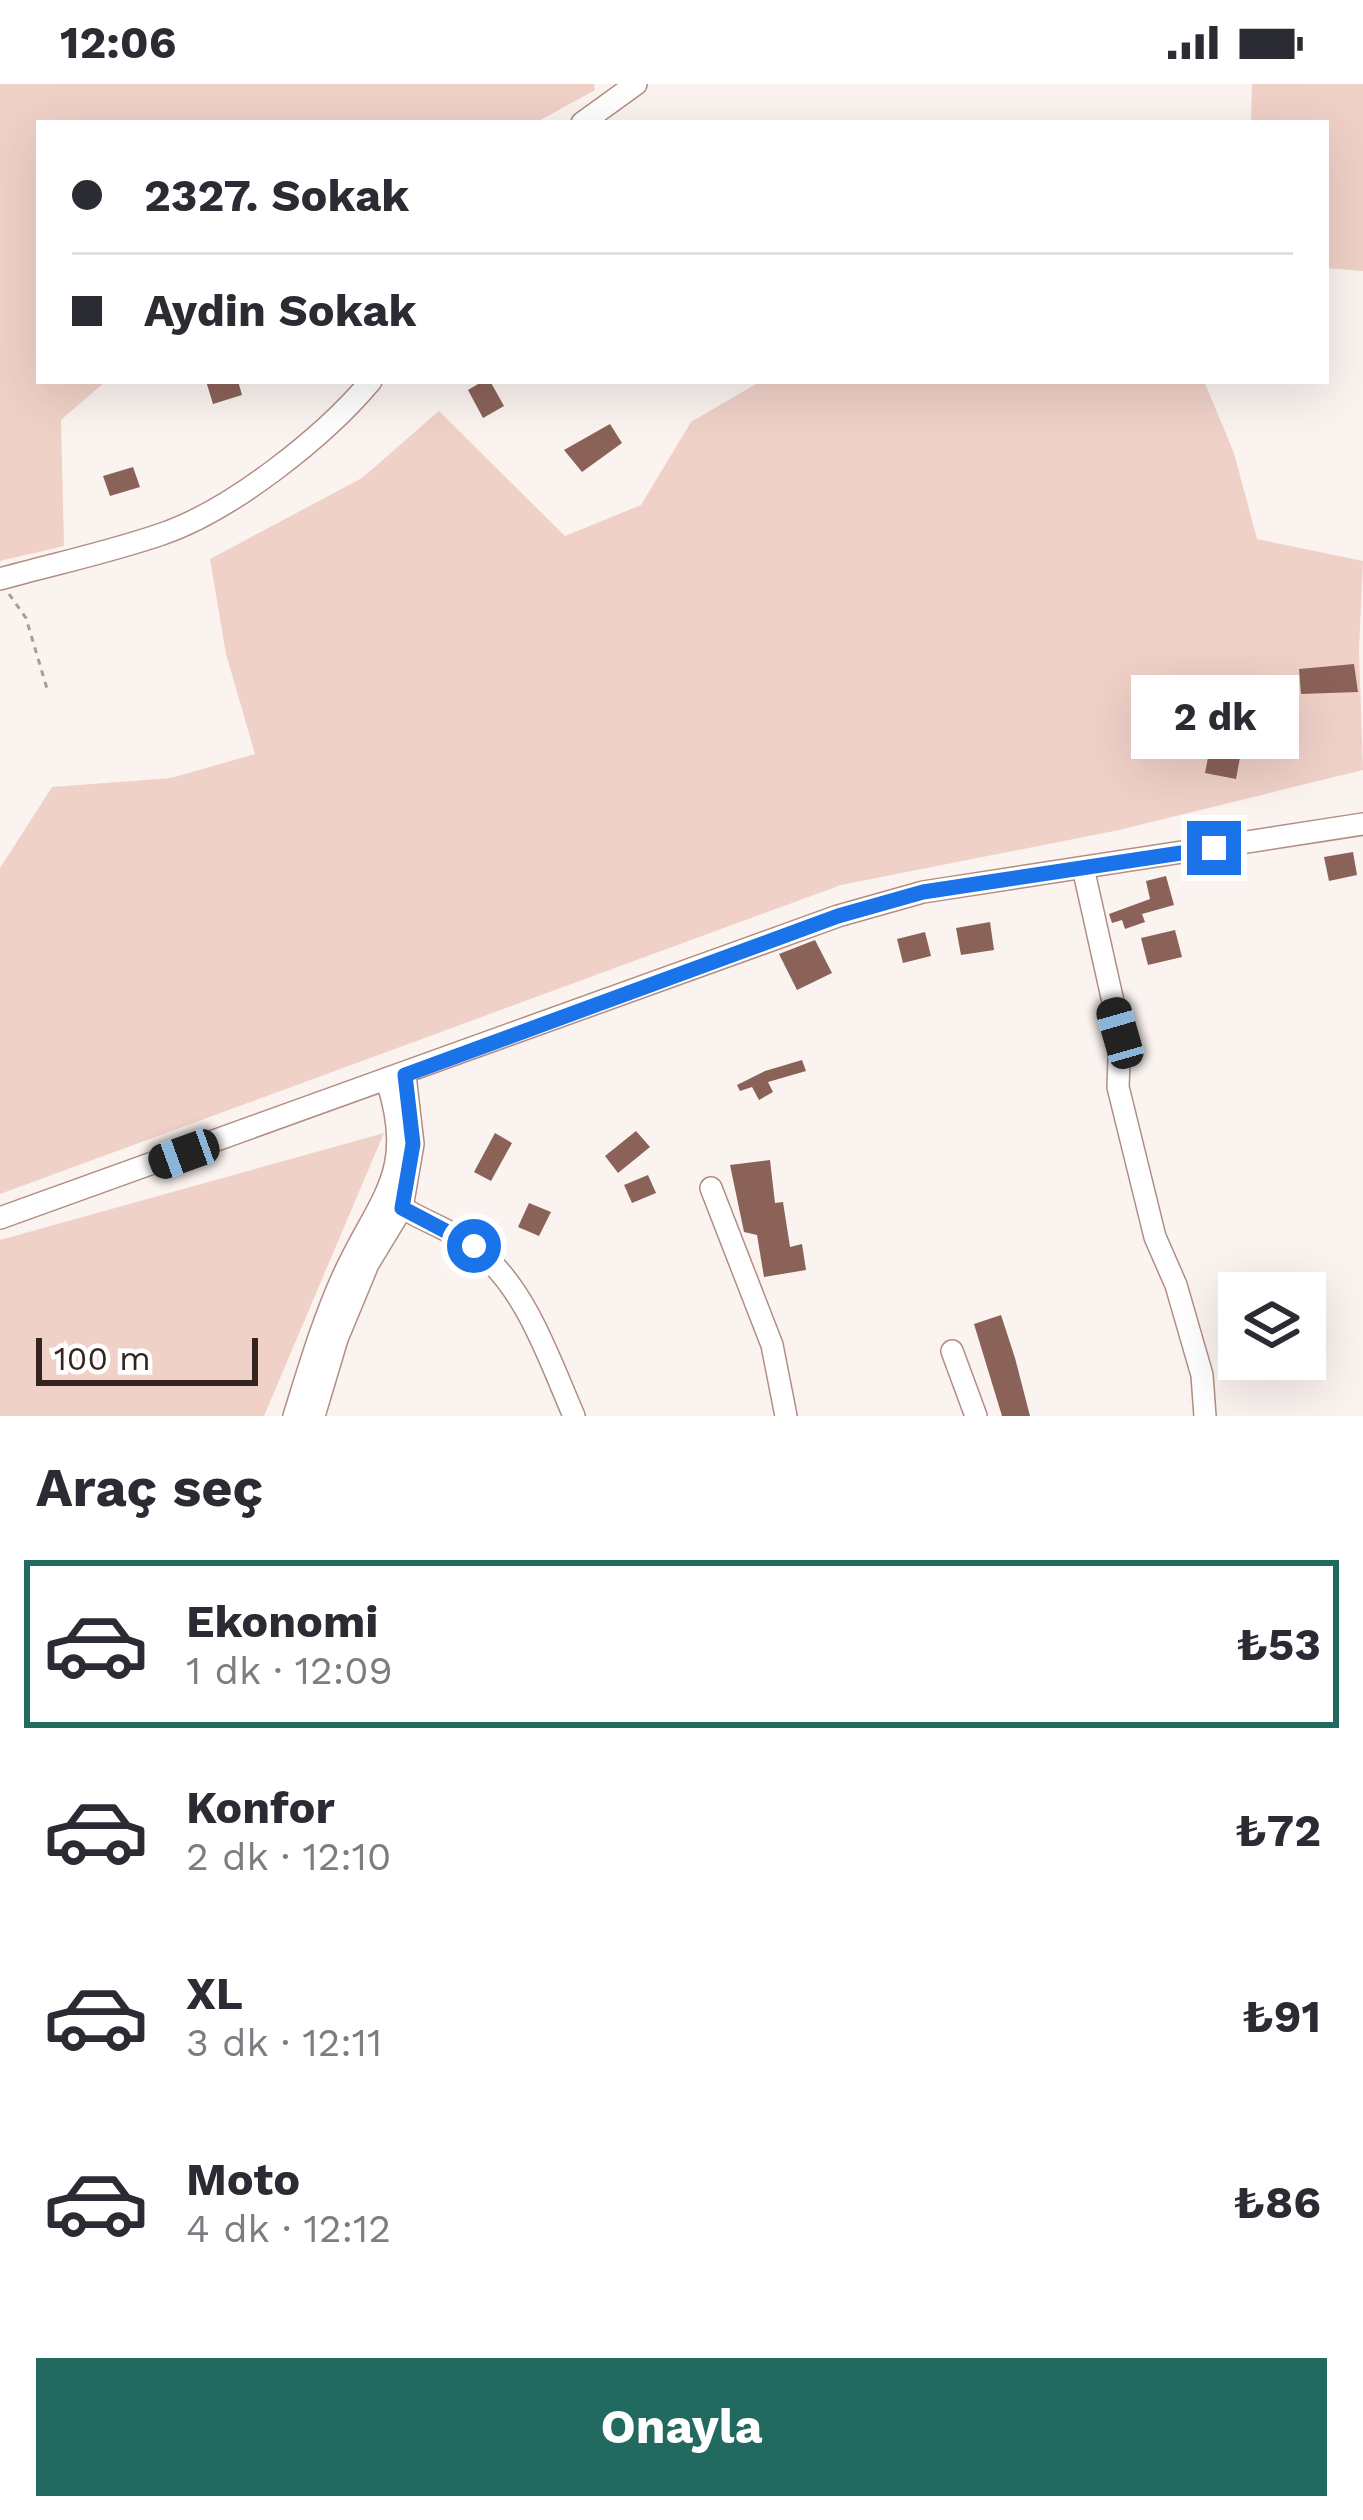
<!DOCTYPE html>
<html lang="tr">
<head>
<meta charset="utf-8">
<style>
	:root { --surface:#fff; --page:#f7f7f7; --text:#2b2b33; --muted:#7c7c81; --line:#e1e1e2; --accent:#226a5f }
	body { margin:0; font-family:"Work Sans",sans-serif; background:var(--page); color:var(--text); height:100vh; display:flex; flex-direction:column; font-size:45px; white-space:nowrap }
	* { box-sizing:border-box; margin:0 }
	p { font-size:39px; color:var(--muted) }
	.icon { flex:none; width:66px; height:66px; fill:none; stroke:currentColor; stroke-width:2; stroke-linecap:round; stroke-linejoin:round }
	.map { position:relative; height:1332px; overflow:hidden }
	.drawer { display:flex; flex-direction:column; background:var(--surface); flex:1 }
	.drawer>* { flex:none }
	.banner { position:absolute; left:36px; top:36px; width:1293px; height:264px; border-radius:0px; box-shadow:0 12px 48px #0002; display:grid; align-content:center; height:264px; padding:0 36px; background:var(--surface) }
	.controls { position:absolute; left:1218px; top:1188px; display:grid; gap:24px }
	.controls a { display:grid; place-items:center; width:108px; height:108px; border-radius:0px; background:var(--surface); box-shadow:0 12px 48px #0002; font-size:60px }
	.scale { position:absolute; left:36px; bottom:30px; width:222px; box-sizing:border-box; padding-left:12px; border:6px solid #332420; border-top:0; font-size:33px; line-height:42px; white-space:nowrap; color:#332420; -webkit-text-stroke:9px #fff; paint-order:stroke }
	.end { position:absolute; width:54px; height:54px; margin:-27px; border:15px solid #1a73e8; background:#fff; box-shadow:0 0 0 6px #fff }
	.from { border-radius:50% }
	.bubble { position:absolute; height:84px; border-radius:0px; background:var(--surface); box-shadow:0 12px 48px #0002; font-size:39px; font-weight:700; line-height:84px; text-align:center }
	.car { position:absolute; width:36px; height:72px; margin:-36px -18px; border-radius:15px; box-shadow:0 0 9px 3px #0007; background:linear-gradient(#222 24%,#8ab4d8 0 40%,#222 0 76%,#8ab4d8 0 86%,#222 0) }
	.banner b { display:flex; align-items:center; gap:42px; height:114px; font-size:45px }
	.banner b+b { border-top:3px solid var(--line) }
	.banner i { width:30px; height:30px; background:var(--text) }
	ul { padding:0; list-style:none }
	li { display:flex; align-items:center; gap:36px; height:168px; margin:0 24px 18px; padding:0 12px; border:6px solid transparent; border-radius:0px }
	li div { flex:1 }
	li b { display:block; font-size:45px }
	li em { font-style:normal; font-weight:700 }
	li.current { border-color:var(--accent) }
	li>.icon { width:108px; height:108px; stroke-width:1.5 }
	h2 { padding:0 36px; font-size:54px; line-height:144px }
	.cta { display:flex; gap:24px; margin-top:auto; padding:24px 36px }
	.cta a { flex:1; height:138px; border-radius:0px; background:var(--accent); color:#fff; font-size:48px; font-weight:700; line-height:138px; text-align:center }
	.status { display:flex; justify-content:space-between; align-items:center; height:84px; padding:0 60px; background:var(--surface); direction:ltr }
	.status svg { height:33px; fill:currentColor }
	.map>svg:first-child { display:block }
	.green { fill:#f0d1c8 }
	.building { fill:#8b6258 }
	.lines { fill:none; stroke-linecap:round; stroke-linejoin:round }
	.minor-casing { stroke:#b38d83; stroke-width:24 }
	.path { stroke:#a79c99; stroke-width:3; stroke-dasharray:6 6; stroke-linecap:butt }
	.minor { stroke:#fff; stroke-width:21 }
	.route { stroke:#1a73e8; stroke-width:15 }
</style>
</head>
<body>
<div class="status"><b>12:06</b><svg viewBox="0 0 49 12"><path d="M0 12V9h3v3zM5 12V6h3v6zM10 12V3h3v9zM15 12V0h3v12zM26 1h20v11H26zM47 4h2v5h-2z"/></svg></div>
<div class="map">
<svg width="1363" height="1332" viewBox="0 0 1363 1332">
	<rect width="100%" height="100%" fill="#fbf3f0"/>
	<g class="green">
		<polygon points="0,0 594,0 595,6 535,39 39,39 39,297 106,297 61,336 64,462 0,477"/>
		<polygon points="1252,0 1363,0 1363,187 1326,184 1326,39 1251,39"/>
		<polygon points="761,297 1204,297 1234,369 1257,455 1363,477 1359,566 1363,686 1119,746 841,801 0,1110 0,784 52,703 171,694 255,670 226,570 210,475 362,394 439,327 565,452 641,421 691,338"/>
		<polygon points="384,1049 264,1332 0,1332 0,1156"/>
	</g>
	<g class="building">
		<polygon points="206,297 238,297 242,311 213,320"/>
		<polygon points="483,297 490,297 504,322 483,334 468,306"/>
		<polygon points="610,340 622,359 582,388 564,366"/>
		<polygon points="133,383 140,403 110,412 103,392"/>
		<polygon points="1354,580 1358,608 1301,610 1299,585"/>
		<polygon points="1211,658 1242,663 1236,695 1205,689"/>
		<polygon points="1353,768 1357,791 1329,797 1324,773"/>
		<polygon points="1166,792 1174,821 1142,830 1145,838 1125,845 1122,836 1112,839 1109,830 1150,815 1146,797"/>
		<polygon points="990,838 994,866 961,871 956,844"/>
		<polygon points="1175,846 1182,873 1148,881 1141,854"/>
		<polygon points="925,848 931,872 903,879 897,855"/>
		<polygon points="815,856 832,889 797,906 779,870"/>
		<polygon points="802,976 806,987 768,998 773,1008 759,1016 752,1003 740,1007 737,1001 765,987"/>
		<polygon points="636,1047 650,1063 618,1089 605,1072"/>
		<polygon points="495,1049 512,1059 491,1097 474,1088"/>
		<polygon points="770,1076 775,1119 783,1118 790,1163 802,1160 806,1186 764,1193 757,1151 744,1148 730,1081"/>
		<polygon points="648,1091 656,1109 632,1119 624,1101"/>
		<polygon points="529,1119 551,1128 539,1152 518,1143"/>
		<polygon points="1001,1231 1015,1274 1030,1332 1002,1332 974,1240"/>
	</g>
	<g class="lines">
		<g class="minor-casing">
			<g id="minor">
				<polyline points="582,39 636,0"/>
				<path d="M0,495C54,480 110,468 162,450C232,426 324,353 371,297"/>
				<polyline points="1084,788 1120,949 1118,1003 1155,1153 1176,1201 1202,1291 1205,1332"/>
				<polyline points="711,1104 772,1261 786,1332"/>
				<path d="M393,1118C419,1136 451,1145 475,1164C526,1203 549,1275 574,1332"/>
				<polyline points="0,1134 838,832 923,808 1363,740"/>
				<polyline points="952,1267 976,1332"/>
				<path d="M294,1332C309,1284 323,1236 344,1190C379,1114 417,1089 387,997"/>
				<polyline points="314,1332 337,1255 368,1180 402,1124 413,1060 405,991"/>
			</g>
		</g>
		<polyline class="path" points="9,510 26,534 48,608"/>
		<use href="#minor" class="minor"/>
	</g>
	<g class="lines">
		<polyline class="route" points="474,1162 402,1124 413,1060 405,991 838,832 923,808 1214,764"/>
	</g>
</svg>
<div class="controls">
<a><svg class="icon" aria-label="layers" viewBox="0 0 24 24"><path d="M12 4l9 5-9 5-9-5zM3 14l9 5 9-5"/></svg></a>
</div>
<div class="scale">100 m</div>
<i class="end from" style="left:474px;top:1162px"></i>
<i class="end" style="left:1214px;top:764px"></i>
<div class="bubble" style="left:1131px;top:591px;width:168px">2 dk</div>
<i class="car" style="left:1120px;top:949px;rotate:344deg"></i>
<i class="car" style="left:184px;top:1070px;rotate:250deg"></i>
<div class="banner">
<b><i class="from"></i>2327. Sokak</b>
<b><i></i>Aydin Sokak</b>
</div>
</div>
<section class="drawer">
<h2>Araç seç</h2>
<ul>
<li class="current"><svg class="icon" aria-label="car" viewBox="0 0 24 24"><path d="M5 17H2v-5l4-1 3-4h7l3 4 3 1v5h-3M9 17h6M6 11h13"/><circle cx="7" cy="17" r="2"/><circle cx="17" cy="17" r="2"/></svg><div><b>Ekonomi</b><p>1 dk · 12:09</p></div><em>₺53</em></li>
<li><svg class="icon" aria-label="car" viewBox="0 0 24 24"><path d="M5 17H2v-5l4-1 3-4h7l3 4 3 1v5h-3M9 17h6M6 11h13"/><circle cx="7" cy="17" r="2"/><circle cx="17" cy="17" r="2"/></svg><div><b>Konfor</b><p>2 dk · 12:10</p></div><em>₺72</em></li>
<li><svg class="icon" aria-label="car" viewBox="0 0 24 24"><path d="M5 17H2v-5l4-1 3-4h7l3 4 3 1v5h-3M9 17h6M6 11h13"/><circle cx="7" cy="17" r="2"/><circle cx="17" cy="17" r="2"/></svg><div><b>XL</b><p>3 dk · 12:11</p></div><em>₺91</em></li>
<li><svg class="icon" aria-label="car" viewBox="0 0 24 24"><path d="M5 17H2v-5l4-1 3-4h7l3 4 3 1v5h-3M9 17h6M6 11h13"/><circle cx="7" cy="17" r="2"/><circle cx="17" cy="17" r="2"/></svg><div><b>Moto</b><p>4 dk · 12:12</p></div><em>₺86</em></li>
</ul>
<div class="cta"><a>Onayla</a></div>
</section>
</body>
</html>
